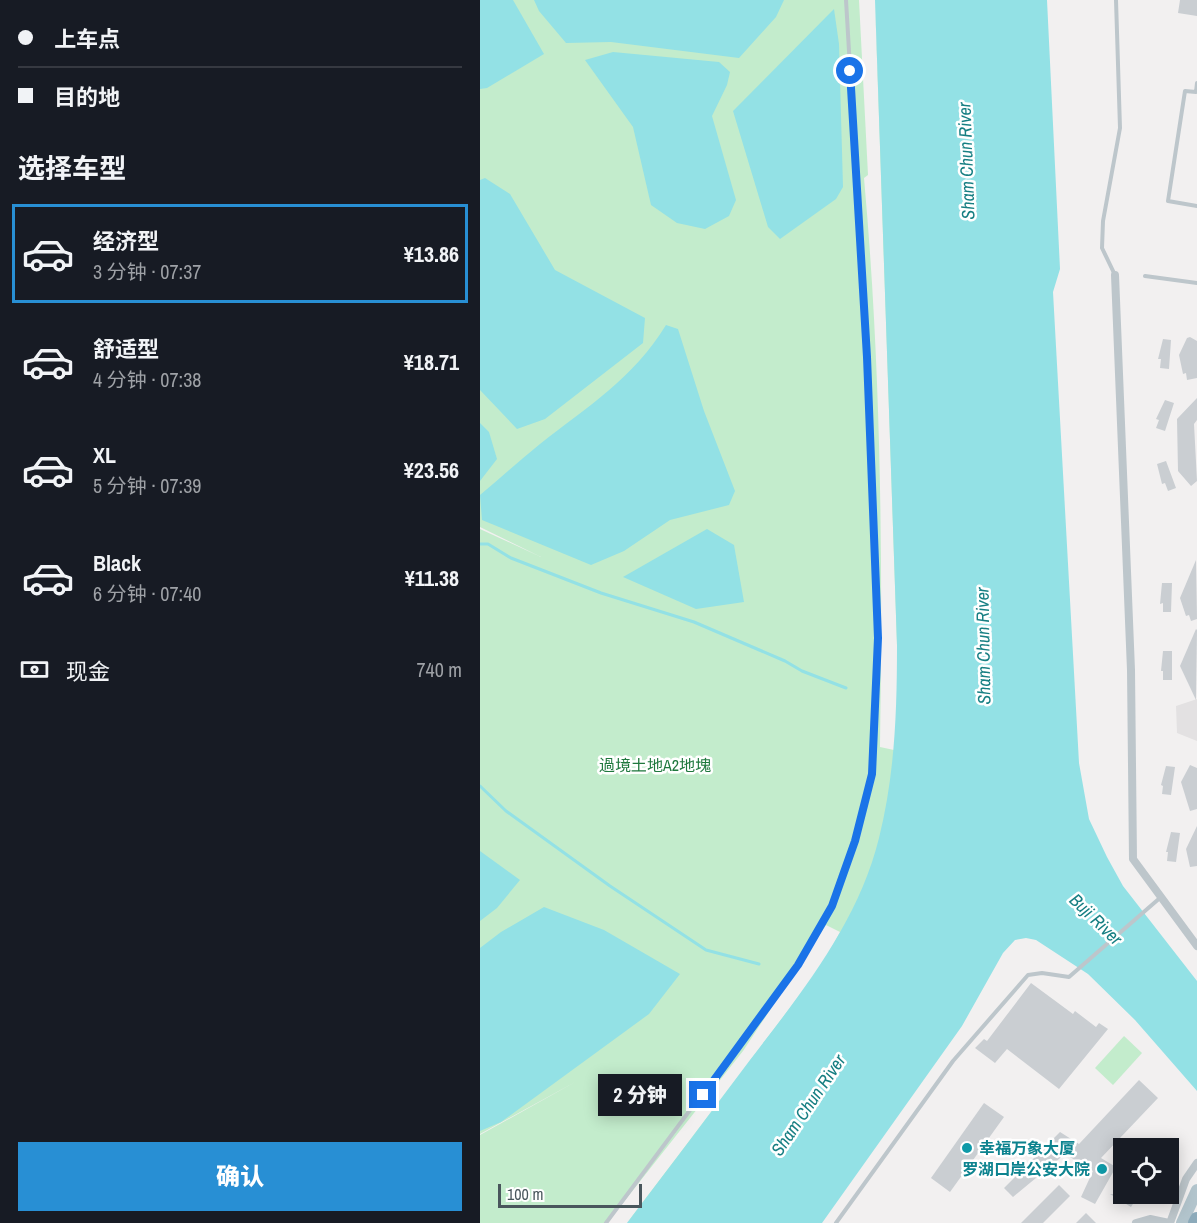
<!DOCTYPE html>
<html lang="zh">
<head>
<meta charset="utf-8">
<style>
	:root { --surface:#171b24; --page:#20242c; --text:#f1f3f6; --muted:#9ea1a6; --line:#363941; --accent:#288fd4 }
	body { margin:0; font-family:"Archivo Narrow","Noto Sans SC",sans-serif; background:var(--page); color:var(--text); height:100vh; display:flex; flex-direction:column; font-size:22px; white-space:nowrap }
	* { box-sizing:border-box; margin:0 }
	p { font-size:20px; color:var(--muted) }
	.icon { flex:none; width:33px; height:33px; fill:none; stroke:currentColor; stroke-width:2; stroke-linecap:round; stroke-linejoin:round }
	.map { position:relative; flex:1; overflow:hidden }
	.panel { display:flex; flex-direction:column; background:var(--surface); width:480px }
	.panel>* { flex:none }
	.hud { display:grid; align-content:center; height:132px; padding:0 18px; background:var(--surface) }
	.tools { position:absolute; left:633px; top:1138px; display:grid; gap:12px }
	.tools a { display:grid; place-items:center; width:66px; height:66px; border-radius:0px; background:var(--surface); box-shadow:0 3px 15px #0003; font-size:30px }
	.scale { position:absolute; left:18px; bottom:15px; width:144px; box-sizing:border-box; padding-left:6px; border:3px solid #49565c; border-top:0; font-size:16px; line-height:21px; white-space:nowrap; color:#49565c; -webkit-text-stroke:4px #fff; paint-order:stroke }
	.end { position:absolute; width:27px; height:27px; margin:-14px; border:8px solid #1a73e8; background:#fff; box-shadow:0 0 0 3px #fff }
	.from { border-radius:50% }
	.bubble { position:absolute; height:42px; border-radius:0px; background:var(--surface); box-shadow:0 3px 15px #0003; font-size:20px; font-weight:800; line-height:42px; text-align:center }
	.hud b { display:flex; align-items:center; gap:21px; height:57px; font-size:22px }
	.hud b+b { border-top:2px solid var(--line) }
	.hud i { width:15px; height:15px; background:var(--text) }
	ul { padding:0; list-style:none }
	li { display:flex; align-items:center; gap:18px; height:99px; margin:0 12px 9px; padding:0 6px; border:3px solid transparent; border-radius:0px }
	li div { flex:1 }
	li b { display:block; font-size:22px }
	li em { font-style:normal; font-weight:800 }
	li.current { border-color:var(--accent) }
	li>.icon { width:54px; height:54px; stroke-width:1.5 }
	h2 { padding:0 18px; font-size:27px; line-height:72px }
	.pay { display:flex; align-items:center; gap:15px; height:66px; padding:0 18px; font-size:22px }
	.pay p { margin-inline-start:auto }
	.action { display:flex; gap:12px; margin-top:auto; padding:12px 18px }
	.action a { flex:1; height:69px; border-radius:0px; background:var(--accent); color:#fff; font-size:24px; font-weight:800; line-height:69px; text-align:center }
	main { display:flex; flex:1; min-height:0 }
	.map>svg:first-child { display:block }
	.education { fill:#e3e1e2 }
	.green { fill:#c3eccc }
	.water { fill:#93e1e5 }
	.lines { fill:none; stroke-linecap:round; stroke-linejoin:round }
	.stream { stroke:#93e1e5; stroke-width:3 }
	.building { fill:#caced2 }
	.lane { stroke:#bdc6cb; stroke-width:4 }
	.street { stroke:#bdc6cb; stroke-width:8 }
	.primary { stroke:#b2c4cc; stroke-width:12 }
	.highway { stroke:#8caaba; stroke-width:14 }
	.route { stroke:#1a73e8; stroke-width:8 }
	.culture-dot { fill:#0f9aa8; stroke:#fff; stroke-width:2 }
	.labels { text-anchor:middle; dominant-baseline:central; stroke-width:5; stroke-linejoin:round; paint-order:stroke }
	.park-label { font-size:16px; fill:#1f783d; stroke:#fff }
	.culture-label { font-size:16px; font-weight:bold; fill:#0d838f; stroke:#fff; text-anchor:start }
	.water-label { font-size:18px; font-style:italic; fill:#177f83; stroke:#fff }
</style>
</head>
<body>
<main>
<section class="panel">
<div class="hud">
<b><i class="from"></i>上车点</b>
<b><i></i>目的地</b>
</div>
<h2>选择车型</h2>
<ul>
<li class="current"><svg class="icon" aria-label="car" viewBox="0 0 24 24"><path d="M5 17H2v-5l4-1 3-4h7l3 4 3 1v5h-3M9 17h6M6 11h13"/><circle cx="7" cy="17" r="2"/><circle cx="17" cy="17" r="2"/></svg><div><b>经济型</b><p>3 分钟 · 07:37</p></div><em>¥13.86</em></li>
<li><svg class="icon" aria-label="car" viewBox="0 0 24 24"><path d="M5 17H2v-5l4-1 3-4h7l3 4 3 1v5h-3M9 17h6M6 11h13"/><circle cx="7" cy="17" r="2"/><circle cx="17" cy="17" r="2"/></svg><div><b>舒适型</b><p>4 分钟 · 07:38</p></div><em>¥18.71</em></li>
<li><svg class="icon" aria-label="car" viewBox="0 0 24 24"><path d="M5 17H2v-5l4-1 3-4h7l3 4 3 1v5h-3M9 17h6M6 11h13"/><circle cx="7" cy="17" r="2"/><circle cx="17" cy="17" r="2"/></svg><div><b>XL</b><p>5 分钟 · 07:39</p></div><em>¥23.56</em></li>
<li><svg class="icon" aria-label="car" viewBox="0 0 24 24"><path d="M5 17H2v-5l4-1 3-4h7l3 4 3 1v5h-3M9 17h6M6 11h13"/><circle cx="7" cy="17" r="2"/><circle cx="17" cy="17" r="2"/></svg><div><b>Black</b><p>6 分钟 · 07:40</p></div><em>¥11.38</em></li>
</ul>
<div class="pay"><svg class="icon" aria-label="cash" viewBox="0 0 24 24"><path d="M3 7h18v10H3z"/><circle cx="12" cy="12" r="2"/></svg>现金<p>740 m</p></div>
<div class="action"><a>确认</a></div>
</section>
<div class="map">
<svg width="717" height="1223" viewBox="0 0 717 1223">
	<rect width="100%" height="100%" fill="#f2f0f0"/>
	<polygon class="education" points="717,699 717,741 697,733 696,706"/>
	<g class="green">
		<path d="M0,0H379L388,175L384,178C401,366 403,558 400,747L414,750L417,722V645L395,0L427,798L323,1017L147,1223L341,967L360,932L346,925L263,1051L127,1223H0V1135L97,1081L0,1134V529L61,557L0,527Z"/>
		<polygon points="644,1036 662,1053 633,1085 615,1068"/>
	</g>
	<g class="water">
		<polygon points="0,0 33,0 64,54 7,88 0,89"/>
		<polygon points="54,0 304,0 296,17 259,58 131,42 86,43 59,11"/>
		<path d="M395,0H567L580,269L573,292L599,763L609,819L627,857L643,886L717,981V1091L655,1020L608,974L556,940L546,938L535,940L523,953L482,1026L342,1223H147C188,1169 229,1115 270,1060C322,992 378,923 399,838C415,774 417,710 417,645Z"/>
		<polygon points="354,9 359,44 363,187 356,199 300,239 288,227 253,111"/>
		<polygon points="133,52 239,62 250,72 247,85 232,116 256,200 249,216 225,229 197,223 171,205 153,127 105,60"/>
		<polygon points="5,178 30,194 75,270 165,318 163,343 65,419 37,429 0,390 0,180"/>
		<path d="M186,325L198,329L224,411L255,491L249,505L190,520L144,551L111,565L2,520L0,495C20,478 39,461 60,444C108,406 153,379 186,325Z"/>
		<polygon points="0,423 9,432 17,459 0,481"/>
		<polygon points="227,529 254,545 264,602 216,609 143,577"/>
		<polygon points="0,851 40,880 17,908 0,921"/>
		<polygon points="64,907 124,930 200,974 169,1014 21,1122 0,1131 0,948 21,932"/>
	</g>
	<g class="lines">
		<g class="stream">
			<polyline points="0,544 8,544 31,558 121,593 214,622 305,661 322,671 366,688"/>
			<polyline points="0,786 26,811 130,886 226,950 279,964"/>
		</g>
	</g>
	<g class="building">
		<polygon points="700,0 717,0 717,16 698,13"/>
		<polygon points="710,337 717,341 717,378 707,380 706,373 703,374 699,355 707,338"/>
		<polygon points="683,339 691,340 689,369 680,368 681,359 678,359"/>
		<polygon points="717,398 717,420 714,424 717,481 711,486 698,471 697,419"/>
		<polygon points="685,400 694,403 685,431 676,428 679,420 676,419"/>
		<polygon points="686,461 696,488 688,491 685,483 682,484 677,464"/>
		<polygon points="716,560 717,619 711,621 709,615 706,616 700,598"/>
		<polygon points="682,583 692,583 691,612 683,612 683,603 680,604"/>
		<polygon points="716,629 717,630 716,700 700,666"/>
		<polygon points="683,651 692,651 692,680 683,680 683,671 681,671"/>
		<polygon points="710,765 717,768 717,809 710,811 701,782"/>
		<polygon points="686,766 695,767 691,795 682,794 683,786 681,785"/>
		<polygon points="717,826 717,866 710,867 706,849"/>
		<polygon points="691,832 700,833 696,862 687,861 688,852 686,852"/>
		<polygon points="551,983 593,1014 595,1011 616,1027 619,1023 628,1029 579,1089 527,1049 515,1063 495,1048 504,1039 507,1041"/>
		<polygon points="659,1080 678,1098 621,1158 636,1167 615,1204 601,1197 613,1171 585,1154 533,1197 524,1188 580,1132 599,1144"/>
		<polygon points="504,1103 524,1117 470,1192 451,1178"/>
		<polygon points="579,1185 590,1196 563,1223 541,1223"/>
		<polygon points="630,1194 659,1194 651,1207"/>
		<polygon points="606,1213 616,1223 596,1223"/>
	</g>
	<g class="lines">
		<g class="lane">
			<polyline points="717,83 716,92 705,91 688,201 717,206"/>
			<polyline points="635,275 622,248 623,221 640,128 636,0"/>
			<polyline points="665,276 717,283"/>
			<polyline points="126,1223 318,965 352,906 376,841 392,774 398,638 387,357 366,0"/>
			<polyline points="356,1223 473,1061 548,975 562,973 589,977 681,897"/>
		</g>
		<g class="street">
			<polyline points="635,275 651,670 653,859 717,946"/>
			<polyline points="656,1223 670,1219 689,1223"/>
			<polyline points="690,1223 706,1179 717,1163"/>
		</g>
		<polyline class="primary" points="702,1223 717,1190"/>
		<polyline class="highway" points="715,1223 717,1219"/>
	</g>
	<g class="lines">
		<polyline class="route" points="223,1095 318,965 352,906 375,841 392,774 398,638 387,357 370,71"/>
	</g>
	<g class="culture-dot">
		<circle cx="487" cy="1148" r="6"/>
		<circle cx="622" cy="1169" r="6"/>
	</g>
	<g class="labels">
		<g class="park-label">
			<text x="175" y="765">過境土地A2地塊</text>
		</g>
		<g class="culture-label">
			<text x="499" y="1148">幸福万象大厦</text>
			<text x="610" y="1169" text-anchor="end">罗湖口岸公安大院</text>
		</g>
		<g class="water-label">
			<text transform="translate(486 161) rotate(-92)">Sham Chun River</text>
			<text transform="translate(503 646) rotate(-91)">Sham Chun River</text>
			<text transform="translate(616 919) rotate(44)">Buji River</text>
			<text transform="translate(328 1105) rotate(-56)">Sham Chun River</text>
		</g>
	</g>
</svg>
<div class="tools">
<a><svg class="icon" aria-label="locate" viewBox="0 0 24 24"><circle cx="12" cy="12" r="6"/><path d="M12 2v4M12 18v4M2 12h4M18 12h4"/></svg></a>
</div>
<div class="scale">100 m</div>
<i class="end from" style="left:370px;top:71px"></i>
<i class="end" style="left:223px;top:1095px"></i>
<div class="bubble" style="left:118px;top:1074px;width:84px">2 分钟</div>
</div>
</main>
</body>
</html>
